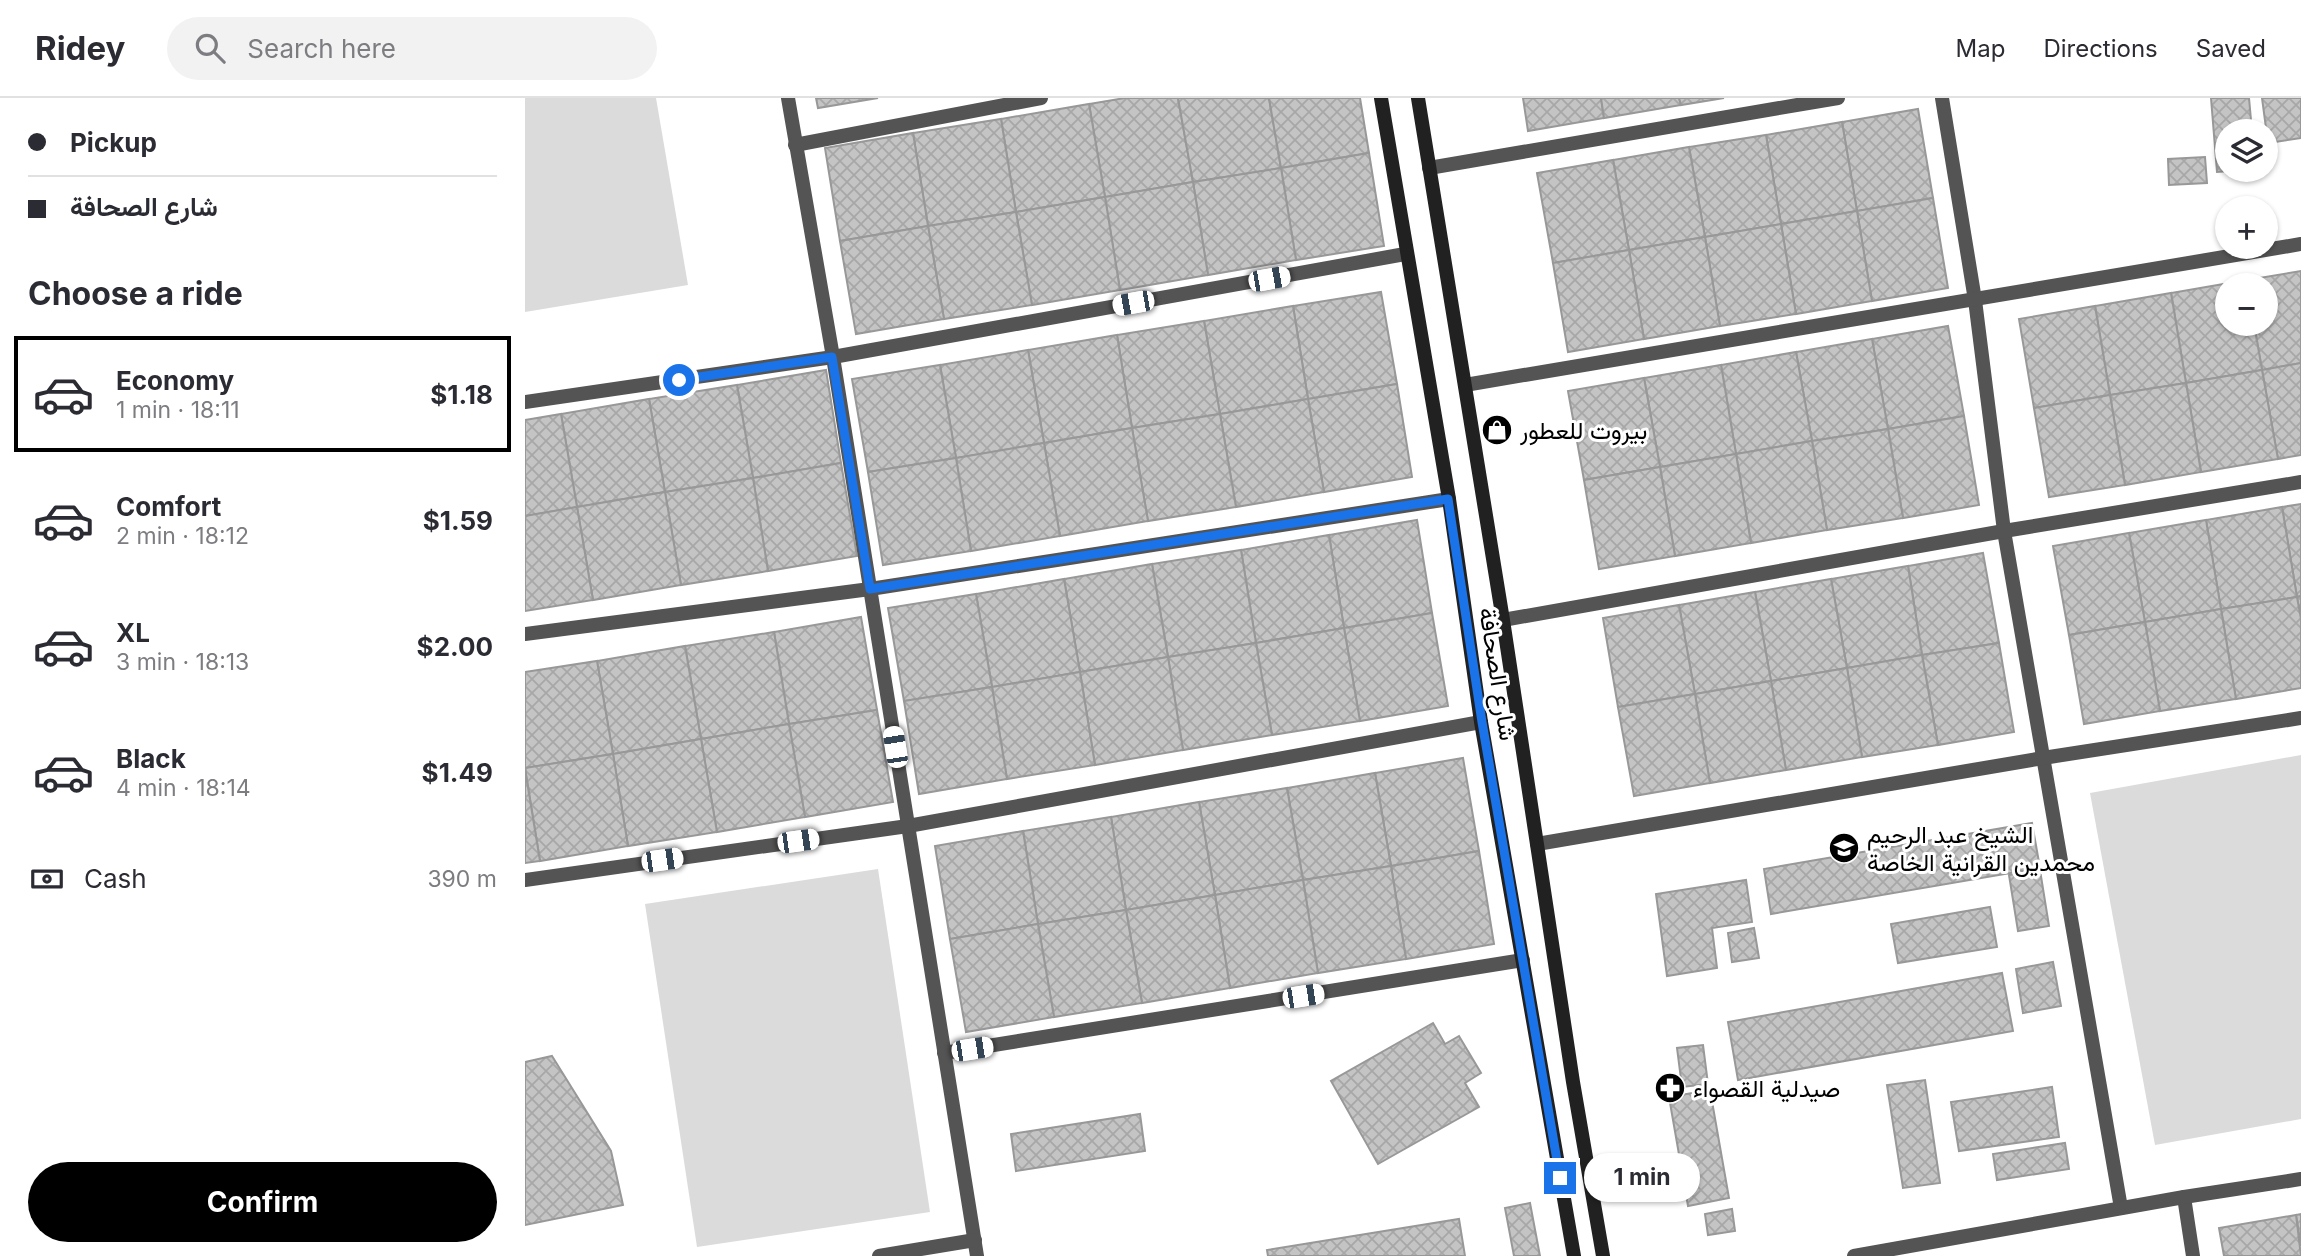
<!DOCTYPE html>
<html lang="en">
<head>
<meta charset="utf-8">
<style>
	:root { --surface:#fff; --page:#f2f2f3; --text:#2b2b33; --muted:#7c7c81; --line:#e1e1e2; --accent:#000 }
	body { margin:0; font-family:Inter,Vazirmatn,sans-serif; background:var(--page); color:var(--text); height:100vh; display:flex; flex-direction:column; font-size:26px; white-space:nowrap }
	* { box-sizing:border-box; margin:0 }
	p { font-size:23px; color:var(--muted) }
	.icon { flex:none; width:38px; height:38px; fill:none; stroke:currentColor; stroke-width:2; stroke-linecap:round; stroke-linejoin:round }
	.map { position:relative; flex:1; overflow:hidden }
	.sheet { display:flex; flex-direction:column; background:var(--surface); width:525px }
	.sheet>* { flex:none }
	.banner { display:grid; align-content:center; height:154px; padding:0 28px; background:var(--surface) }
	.fabs { position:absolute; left:1690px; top:21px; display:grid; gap:14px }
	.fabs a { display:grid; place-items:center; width:63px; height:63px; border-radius:50%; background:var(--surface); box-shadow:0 2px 5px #0004; font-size:35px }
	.end { position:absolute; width:32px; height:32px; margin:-16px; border:9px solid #1a73e8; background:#fff; box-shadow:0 0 0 4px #fff }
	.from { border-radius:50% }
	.bubble { position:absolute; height:49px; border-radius:24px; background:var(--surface); box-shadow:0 2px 5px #0004; font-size:23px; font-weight:700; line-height:49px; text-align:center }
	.car { position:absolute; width:21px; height:42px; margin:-21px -10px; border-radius:9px; box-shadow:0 0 5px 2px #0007; background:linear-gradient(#fff 24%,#345 0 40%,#fff 0 76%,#345 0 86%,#fff 0) }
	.banner b { display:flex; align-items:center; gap:24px; height:66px; font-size:26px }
	.banner b+b { border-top:2px solid var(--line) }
	.banner i { width:18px; height:18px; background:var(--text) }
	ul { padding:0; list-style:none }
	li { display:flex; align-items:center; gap:21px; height:116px; margin:0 14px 10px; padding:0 14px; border:4px solid transparent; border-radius:0px }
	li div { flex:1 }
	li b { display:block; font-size:26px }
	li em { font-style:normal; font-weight:700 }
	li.on { border-color:var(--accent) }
	li>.icon { width:63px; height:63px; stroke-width:1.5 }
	h2 { padding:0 28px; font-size:32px; line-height:84px }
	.pay { display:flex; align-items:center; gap:18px; height:77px; padding:0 28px; font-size:26px }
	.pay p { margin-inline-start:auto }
	.action { display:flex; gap:14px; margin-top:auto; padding:14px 28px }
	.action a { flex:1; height:80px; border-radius:42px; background:var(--accent); color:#fff; font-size:28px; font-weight:700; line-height:80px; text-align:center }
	header { display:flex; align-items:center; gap:42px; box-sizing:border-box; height:98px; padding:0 35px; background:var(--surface); border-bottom:2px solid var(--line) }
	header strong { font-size:33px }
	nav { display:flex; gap:38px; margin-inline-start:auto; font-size:24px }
	.search { width:490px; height:63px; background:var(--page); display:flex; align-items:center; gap:18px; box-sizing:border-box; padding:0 24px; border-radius:38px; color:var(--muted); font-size:26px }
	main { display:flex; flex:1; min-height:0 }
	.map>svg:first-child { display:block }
	.pitch { fill:#dbdbdb }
	.building { fill:url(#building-cross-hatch); stroke:#989898; stroke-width:2 }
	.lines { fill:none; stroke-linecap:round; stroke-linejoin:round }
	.minor { stroke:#545454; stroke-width:14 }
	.secondary { stroke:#212121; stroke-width:14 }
	.route { stroke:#1a73e8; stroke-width:9 }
	.labels { text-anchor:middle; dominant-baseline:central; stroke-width:6; stroke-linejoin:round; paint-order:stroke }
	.poi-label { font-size:24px; fill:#000; stroke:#fff; text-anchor:start }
	.street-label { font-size:24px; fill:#000; stroke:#fff }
</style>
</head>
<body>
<header>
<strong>Ridey</strong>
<div class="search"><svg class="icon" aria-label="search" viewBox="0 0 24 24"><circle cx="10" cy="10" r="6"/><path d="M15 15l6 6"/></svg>Search here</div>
<nav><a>Map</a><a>Directions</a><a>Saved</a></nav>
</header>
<main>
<section class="sheet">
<div class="banner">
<b><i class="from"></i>Pickup</b>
<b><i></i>شارع الصحافة</b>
</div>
<h2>Choose a ride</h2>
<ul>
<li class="on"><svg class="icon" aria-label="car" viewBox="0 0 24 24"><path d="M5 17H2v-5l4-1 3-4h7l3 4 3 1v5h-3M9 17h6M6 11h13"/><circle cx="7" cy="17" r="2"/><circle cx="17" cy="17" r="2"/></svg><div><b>Economy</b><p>1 min · 18:11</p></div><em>$1.18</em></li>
<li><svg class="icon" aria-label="car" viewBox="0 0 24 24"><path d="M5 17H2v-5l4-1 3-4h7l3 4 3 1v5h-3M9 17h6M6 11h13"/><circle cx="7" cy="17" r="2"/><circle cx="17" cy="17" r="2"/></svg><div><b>Comfort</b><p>2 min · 18:12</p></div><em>$1.59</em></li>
<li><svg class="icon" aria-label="car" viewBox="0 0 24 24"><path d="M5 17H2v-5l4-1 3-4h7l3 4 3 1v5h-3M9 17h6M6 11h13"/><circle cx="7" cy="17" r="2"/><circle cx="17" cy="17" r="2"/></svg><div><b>XL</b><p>3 min · 18:13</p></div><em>$2.00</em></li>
<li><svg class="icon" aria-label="car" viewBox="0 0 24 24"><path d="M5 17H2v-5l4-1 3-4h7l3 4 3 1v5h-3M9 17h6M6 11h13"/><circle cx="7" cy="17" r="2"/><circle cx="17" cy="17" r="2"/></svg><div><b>Black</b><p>4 min · 18:14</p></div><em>$1.49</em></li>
</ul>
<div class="pay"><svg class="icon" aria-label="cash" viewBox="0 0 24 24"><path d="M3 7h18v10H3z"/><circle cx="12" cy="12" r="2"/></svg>Cash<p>390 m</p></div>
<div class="action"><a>Confirm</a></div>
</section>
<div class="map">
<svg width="1776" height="1158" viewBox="0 0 1776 1158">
	<defs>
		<pattern id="building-cross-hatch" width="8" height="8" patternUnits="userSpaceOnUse" patternTransform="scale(1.75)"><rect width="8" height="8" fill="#c4c4c4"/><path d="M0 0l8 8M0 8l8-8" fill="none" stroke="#a7a7a7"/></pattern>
	</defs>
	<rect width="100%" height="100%" fill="#fff"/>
	<g class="pitch">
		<polygon points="0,0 131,0 163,187 0,214"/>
		<polygon points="1776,657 1776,1021 1630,1047 1565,695"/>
		<polygon points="353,771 405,1114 172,1149 120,806"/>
	</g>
	<g class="building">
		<polygon points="291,0 353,0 293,10"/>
		<polygon points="600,0 653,0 668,84 580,99 564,6"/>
		<polygon points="653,0 744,0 756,70 668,84"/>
		<polygon points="744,0 835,0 844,55 756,70"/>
		<polygon points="998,0 1076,0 1079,20 1003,33"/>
		<polygon points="1076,0 1154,0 1156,7 1079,20"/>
		<polygon points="1154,0 1199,0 1156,7"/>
		<polygon points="1686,0 1724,0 1727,33 1703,33 1703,72 1720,72 1692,74"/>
		<polygon points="1737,0 1776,0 1776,40 1743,45"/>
		<polygon points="564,6 580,99 491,114 476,21"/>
		<polygon points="1393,11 1408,100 1332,113 1317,24"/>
		<polygon points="476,21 491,114 403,128 388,35"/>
		<polygon points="1317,24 1332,113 1256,126 1241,37"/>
		<polygon points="388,35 403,128 315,143 300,50"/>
		<polygon points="1241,37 1256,126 1180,139 1164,49"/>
		<polygon points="1164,49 1180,139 1104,152 1088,62"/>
		<polygon points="844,55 859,148 771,162 756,70"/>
		<polygon points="1680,59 1682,85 1644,87 1643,61"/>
		<polygon points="1088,62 1104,152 1028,165 1012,75"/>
		<polygon points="756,70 771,162 683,177 668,84"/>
		<polygon points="668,84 683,177 595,192 580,99"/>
		<polygon points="580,99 595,192 507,207 491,114"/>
		<polygon points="1408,100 1423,190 1347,203 1332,113"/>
		<polygon points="1332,113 1347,203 1271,216 1256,126"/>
		<polygon points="491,114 507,207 419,221 403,128"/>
		<polygon points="1256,126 1271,216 1195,228 1180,139"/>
		<polygon points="403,128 419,221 331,236 315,143"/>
		<polygon points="1180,139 1195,228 1119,241 1104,152"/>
		<polygon points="1104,152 1119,241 1043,254 1028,165"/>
		<polygon points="1776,173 1776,265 1737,272 1729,226 1741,226 1741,187 1723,187 1722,182"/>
		<polygon points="1722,182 1723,187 1703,187 1703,226 1729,226 1737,272 1661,285 1646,195"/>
		<polygon points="856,194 872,286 783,301 768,208"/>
		<polygon points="1646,195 1661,285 1585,297 1570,208"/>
		<polygon points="768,208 783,301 695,316 679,223"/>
		<polygon points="1570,208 1585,297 1509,310 1494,221"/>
		<polygon points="679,223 695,316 607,330 592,237"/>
		<polygon points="1423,228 1439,318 1363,331 1347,241"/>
		<polygon points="592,237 607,330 519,345 503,252"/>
		<polygon points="1347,241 1363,331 1287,343 1271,254"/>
		<polygon points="503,252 519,345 431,360 415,267"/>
		<polygon points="1271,254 1287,343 1211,356 1196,267"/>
		<polygon points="1776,265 1776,357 1753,361 1737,272"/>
		<polygon points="415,267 431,360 343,374 327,281"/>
		<polygon points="1196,267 1211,356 1135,369 1119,280"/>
		<polygon points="301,272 316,365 228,380 212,287"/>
		<polygon points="1737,272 1753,361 1676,374 1661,285"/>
		<polygon points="1119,280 1135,369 1059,382 1043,293"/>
		<polygon points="1661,285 1676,374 1600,387 1585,297"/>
		<polygon points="872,286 887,379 799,394 783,301"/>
		<polygon points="212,287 228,380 140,394 124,301"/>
		<polygon points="1585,297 1600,387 1524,399 1509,310"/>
		<polygon points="124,301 140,394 52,409 36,316"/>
		<polygon points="783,301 799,394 711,409 695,316"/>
		<polygon points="36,316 52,409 0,418 0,322"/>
		<polygon points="695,316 711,409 623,423 607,330"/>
		<polygon points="1439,318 1454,407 1378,420 1363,331"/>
		<polygon points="607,330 623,423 535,438 519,345"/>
		<polygon points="1363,331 1378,420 1302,432 1287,343"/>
		<polygon points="1287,343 1302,432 1226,445 1211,356"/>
		<polygon points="519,345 535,438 446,453 431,360"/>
		<polygon points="1211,356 1226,445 1150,458 1135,369"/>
		<polygon points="431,360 446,453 358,467 343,374"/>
		<polygon points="316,365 332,458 243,473 228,380"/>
		<polygon points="1135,369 1150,458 1074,471 1059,382"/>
		<polygon points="228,380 243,473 156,487 140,394"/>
		<polygon points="140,394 156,487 68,502 52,409"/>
		<polygon points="1776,406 1776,498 1772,499 1757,409"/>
		<polygon points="52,409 68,502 0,513 0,418"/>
		<polygon points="1757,409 1772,499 1696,511 1681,422"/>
		<polygon points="892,422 907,515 819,530 804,437"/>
		<polygon points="1681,422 1696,511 1620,524 1604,435"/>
		<polygon points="1604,435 1620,524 1544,537 1528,448"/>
		<polygon points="804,437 819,530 731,545 716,452"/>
		<polygon points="716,452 731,545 643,559 627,466"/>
		<polygon points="1458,455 1474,545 1397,557 1383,468"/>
		<polygon points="627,466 643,559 555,574 539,481"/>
		<polygon points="1383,468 1397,557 1322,570 1306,481"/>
		<polygon points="539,481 555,574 467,589 451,496"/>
		<polygon points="1306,481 1322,570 1246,583 1230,494"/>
		<polygon points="1230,494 1246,583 1170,596 1154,507"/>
		<polygon points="451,496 467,589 379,603 363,510"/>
		<polygon points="1776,498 1776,521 1772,499"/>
		<polygon points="1772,499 1776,521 1776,590 1711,601 1696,511"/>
		<polygon points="1154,507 1170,596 1093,609 1078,520"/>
		<polygon points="1696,511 1711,601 1635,613 1620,524"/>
		<polygon points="907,515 923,608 835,623 819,530"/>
		<polygon points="336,519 352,612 264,626 249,534"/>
		<polygon points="1620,524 1635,613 1559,626 1544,537"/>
		<polygon points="819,530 835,623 747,637 731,545"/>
		<polygon points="249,534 264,626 176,641 160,548"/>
		<polygon points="731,545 747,637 658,652 643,559"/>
		<polygon points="1474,545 1489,634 1413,647 1397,557"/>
		<polygon points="160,548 176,641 88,656 72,563"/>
		<polygon points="1397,557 1413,647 1337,659 1322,570"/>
		<polygon points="643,559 658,652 570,667 555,574"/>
		<polygon points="72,563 88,656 0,670 0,574"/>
		<polygon points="1322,570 1337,659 1261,672 1246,583"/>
		<polygon points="555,574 570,667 482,681 467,589"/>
		<polygon points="1246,583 1261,672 1185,685 1170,596"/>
		<polygon points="467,589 482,681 394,696 379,603"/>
		<polygon points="1170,596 1185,685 1109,698 1093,609"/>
		<polygon points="352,612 368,704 280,719 264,626"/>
		<polygon points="264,626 280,719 192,734 176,641"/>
		<polygon points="176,641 192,734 103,748 88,656"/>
		<polygon points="88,656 103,748 15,763 0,670"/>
		<polygon points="938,660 954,753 866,768 850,675"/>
		<polygon points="0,671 15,763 0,765"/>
		<polygon points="850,675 866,768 778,782 762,690"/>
		<polygon points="762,690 778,782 690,797 674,704"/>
		<polygon points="674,704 690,797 601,812 586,719"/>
		<polygon points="586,719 601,812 513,826 498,733"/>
		<polygon points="1507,725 1515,770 1246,816 1239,771"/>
		<polygon points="498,733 513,826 425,841 410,748"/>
		<polygon points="954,753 969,846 881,861 866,768"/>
		<polygon points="866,768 881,861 793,875 778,782"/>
		<polygon points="1515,772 1524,828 1493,833 1484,777"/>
		<polygon points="778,782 793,875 705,890 690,797"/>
		<polygon points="1221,782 1227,824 1187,830 1192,870 1142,878 1131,796"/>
		<polygon points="690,797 705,890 617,905 601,812"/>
		<polygon points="1465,809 1472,849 1373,865 1366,826"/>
		<polygon points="601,812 617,905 529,919 513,826"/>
		<polygon points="513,826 529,919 441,934 425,841"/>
		<polygon points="1229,830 1234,860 1207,864 1203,835"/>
		<polygon points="1528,864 1536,908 1498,915 1491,871"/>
		<polygon points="1477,875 1488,933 1213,982 1203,924"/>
		<polygon points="908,925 920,946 934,938 956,975 940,985 954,1009 853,1066 806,983"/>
		<polygon points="1178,947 1183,986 1157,989 1152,950"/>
		<polygon points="27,958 86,1053 98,1107 0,1127 0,964"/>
		<polygon points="1400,982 1415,1085 1378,1090 1362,987"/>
		<polygon points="1527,989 1534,1039 1434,1053 1426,1004"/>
		<polygon points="1185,992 1204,1100 1163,1108 1144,999"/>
		<polygon points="615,1016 620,1053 491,1073 486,1036"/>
		<polygon points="1540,1045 1544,1071 1472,1082 1468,1056"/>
		<polygon points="1005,1105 1015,1158 989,1158 980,1110"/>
		<polygon points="1207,1111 1210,1133 1183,1137 1180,1116"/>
		<polygon points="1776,1116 1776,1148 1771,1117"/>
		<polygon points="1771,1117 1776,1158 1699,1158 1694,1130"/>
		<polygon points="934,1121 940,1158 743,1158 742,1152"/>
	</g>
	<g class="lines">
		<g class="minor">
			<polyline points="263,0 308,259 452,1158"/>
			<polyline points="1417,0 1450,202 1479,433 1596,1110"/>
			<polyline points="270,47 516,0"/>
			<polyline points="904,70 1313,0"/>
			<polyline points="940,287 1776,146"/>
			<polyline points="0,304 308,259 880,156"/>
			<polyline points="978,522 1479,433 1776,384"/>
			<polyline points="0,536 345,491 924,401"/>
			<polyline points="1012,746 1518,660 1776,620"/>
			<polyline points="0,782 383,728 956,624"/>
			<polyline points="419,955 998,862"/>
			<polyline points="1659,1099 1668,1158"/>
			<polyline points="354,1158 450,1142"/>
			<polyline points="1329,1158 1659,1099 1776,1081"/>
		</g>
		<g class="secondary">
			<polyline points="856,0 924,401 956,624 1049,1158"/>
			<polyline points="893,0 978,522 1048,984 1078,1158"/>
		</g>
	</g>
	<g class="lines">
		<polyline class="route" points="154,282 307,259 345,491 923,401 957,624 1035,1080"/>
	</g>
	<defs>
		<g id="shop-disc" transform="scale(1.575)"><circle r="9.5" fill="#000" stroke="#fff"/><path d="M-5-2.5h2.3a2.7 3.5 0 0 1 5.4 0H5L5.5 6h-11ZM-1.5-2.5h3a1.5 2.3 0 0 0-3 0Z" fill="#fff"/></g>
		<g id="school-disc" transform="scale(1.575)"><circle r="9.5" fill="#000" stroke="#fff"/><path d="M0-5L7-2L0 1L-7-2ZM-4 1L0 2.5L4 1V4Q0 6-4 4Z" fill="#fff"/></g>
		<g id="pharmacy-disc" transform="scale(1.575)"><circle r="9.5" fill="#000" stroke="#fff"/><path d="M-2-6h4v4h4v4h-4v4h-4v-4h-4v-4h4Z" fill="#fff"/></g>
	</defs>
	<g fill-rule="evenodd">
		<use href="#shop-disc" x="972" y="332"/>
		<use href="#school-disc" x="1319" y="750"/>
		<use href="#pharmacy-disc" x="1145" y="990"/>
	</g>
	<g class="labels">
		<g class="poi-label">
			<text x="995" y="332">بيروت للعطور</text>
			<text x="1342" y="736">الشيخ عبد الرحيم<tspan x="1342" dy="28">محمدين القرانية الخاصة</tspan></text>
			<text x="1168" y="990">صيدلية القصواء</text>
		</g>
		<g class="street-label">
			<text transform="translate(973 576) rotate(81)">شارع الصحافة</text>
		</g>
	</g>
</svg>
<div class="fabs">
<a><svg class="icon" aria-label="layers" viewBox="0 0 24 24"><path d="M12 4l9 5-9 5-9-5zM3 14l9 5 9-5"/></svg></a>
<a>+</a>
<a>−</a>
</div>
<i class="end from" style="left:154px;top:282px"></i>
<i class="end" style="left:1035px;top:1080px"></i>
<div class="bubble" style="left:1059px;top:1055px;width:116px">1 min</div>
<i class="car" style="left:744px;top:181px;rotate:80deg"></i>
<i class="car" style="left:608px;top:205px;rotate:260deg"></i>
<i class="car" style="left:370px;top:649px;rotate:351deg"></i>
<i class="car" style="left:273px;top:743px;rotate:82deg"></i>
<i class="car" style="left:137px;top:762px;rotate:82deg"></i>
<i class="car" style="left:778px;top:898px;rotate:81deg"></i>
<i class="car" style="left:447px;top:951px;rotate:81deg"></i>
</div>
</main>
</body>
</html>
